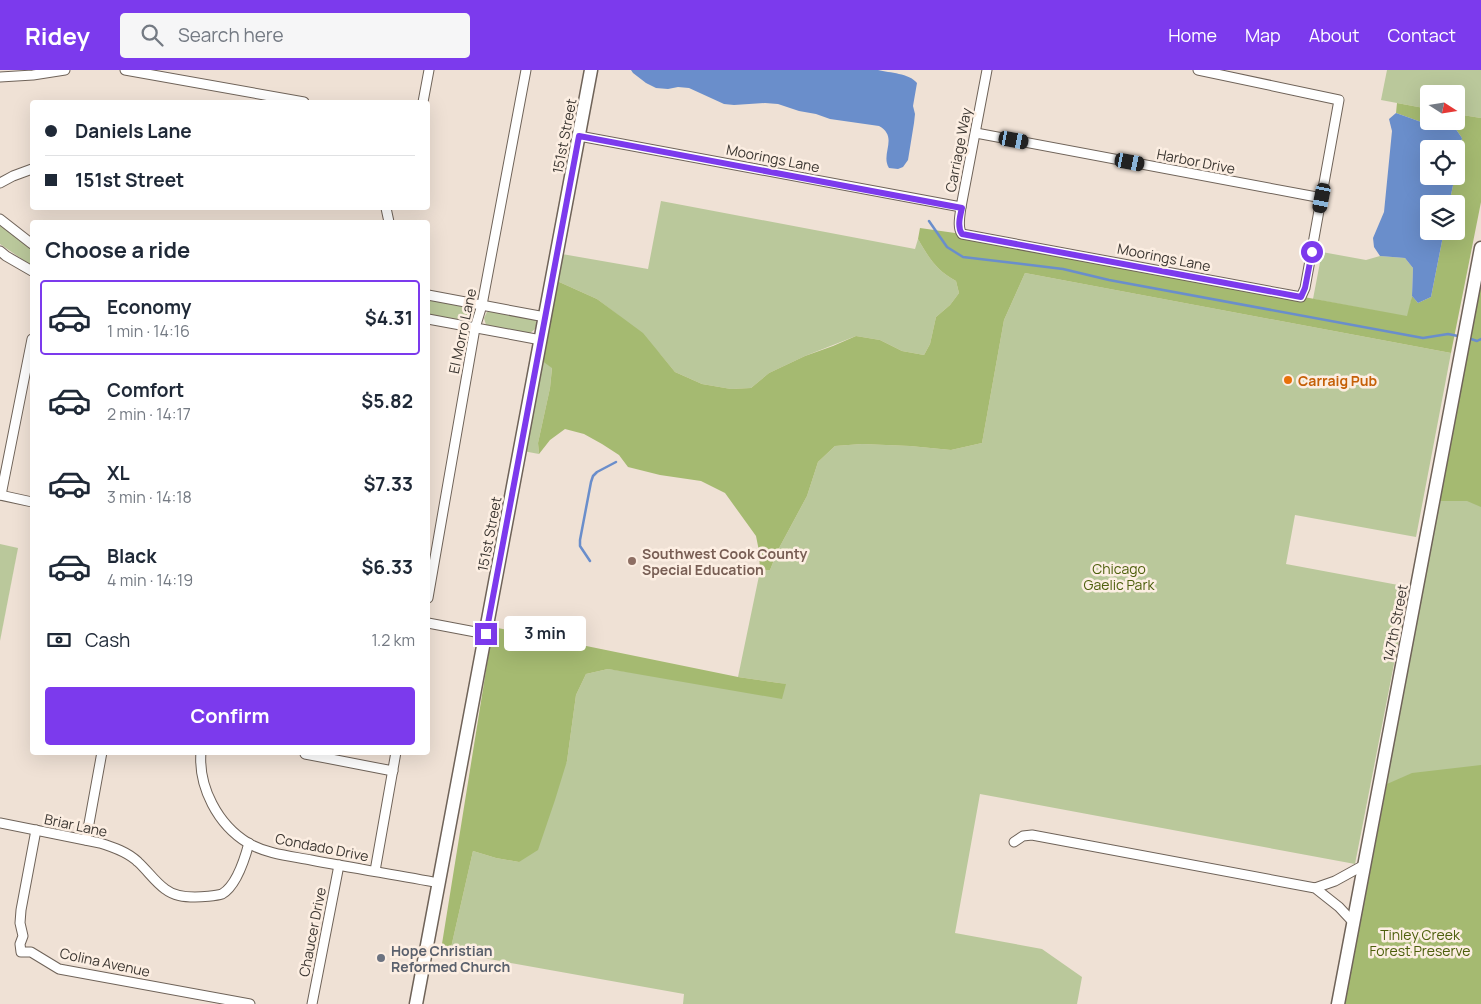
<!DOCTYPE html>
<html lang="en">
<head>
<meta charset="utf-8">
<style>
	:root { --surface:#fff; --page:#f6f6f7; --text:#1f2937; --muted:#747a83; --line:#e0e1e3; --accent:#7c3aed }
	body { margin:0; font-family:Manrope,sans-serif; background:var(--page); color:var(--text); height:100vh; display:flex; flex-direction:column; font-size:19px; white-space:nowrap }
	* { box-sizing:border-box; margin:0 }
	p { font-size:16px; color:var(--muted) }
	.icon { flex:none; width:28px; height:28px; fill:none; stroke:currentColor; stroke-width:2; stroke-linecap:round; stroke-linejoin:round }
	.map { position:relative; flex:1; overflow:hidden }
	.drawer { position:absolute; left:30px; top:150px; width:400px; height:535px; display:flex; flex-direction:column; background:var(--surface); border-radius:5px; box-shadow:0 5px 20px #0002 }
	.drawer>* { flex:none }
	.guide { position:absolute; left:30px; top:30px; width:400px; height:110px; border-radius:5px; box-shadow:0 5px 20px #0002; display:grid; align-content:center; height:110px; padding:0 15px; background:var(--surface) }
	.needle { width:32px; rotate:102deg }
	.fabs { position:absolute; left:1420px; top:15px; display:grid; gap:10px }
	.fabs a { display:grid; place-items:center; width:45px; height:45px; border-radius:5px; background:var(--surface); box-shadow:0 5px 20px #0002; font-size:25px }
	.end { position:absolute; width:22px; height:22px; margin:-11px; border:6px solid #7c3aed; background:#fff; box-shadow:0 0 0 2px #fff }
	.from { border-radius:50% }
	.bubble { position:absolute; height:35px; border-radius:5px; background:var(--surface); box-shadow:0 5px 20px #0002; font-size:16px; font-weight:700; line-height:35px; text-align:center }
	.car { position:absolute; width:15px; height:30px; margin:-15px -8px; border-radius:6px; box-shadow:0 0 4px 1px #0007; background:linear-gradient(#222 24%,#8ab4d8 0 40%,#222 0 76%,#8ab4d8 0 86%,#222 0) }
	.guide b { display:flex; align-items:center; gap:18px; height:48px; font-size:19px }
	.guide b+b { border-top:1px solid var(--line) }
	.guide i { width:12px; height:12px; background:var(--text) }
	ul { padding:0; list-style:none }
	li { display:flex; align-items:center; gap:15px; height:75px; margin:0 10px 8px; padding:0 5px; border:2px solid transparent; border-radius:5px }
	li div { flex:1 }
	li b { display:block; font-size:19px }
	li em { font-style:normal; font-weight:700 }
	li.on { border-color:var(--accent) }
	li>.icon { width:45px; height:45px; stroke-width:1.5 }
	h2 { padding:0 15px; font-size:22px; line-height:60px }
	.pay { display:flex; align-items:center; gap:12px; height:55px; padding:0 15px; font-size:19px }
	.pay p { margin-inline-start:auto }
	.cta { display:flex; gap:10px; margin-top:auto; padding:10px 15px }
	.cta a { flex:1; height:58px; border-radius:5px; background:var(--accent); color:#fff; font-size:20px; font-weight:700; line-height:58px; text-align:center }
	header { display:flex; align-items:center; gap:30px; box-sizing:border-box; height:70px; padding:0 25px; background:var(--accent); color:#fff }
	header strong { font-size:24px }
	nav { display:flex; gap:28px; margin-inline-start:auto; font-size:18px }
	.search { width:350px; height:45px; background:var(--page); display:flex; align-items:center; gap:12px; box-sizing:border-box; padding:0 18px; border-radius:5px; color:var(--muted); font-size:19px }
	.map>svg:first-child { display:block }
	.green { fill:#bac89b }
	.forest { fill:#a5ba71 }
	.water { fill:#6a8ecb }
	.lines { fill:none; stroke-linecap:round; stroke-linejoin:round }
	.stream { stroke:#6a8ecb; stroke-width:2.5 }
	.street-casing { stroke:#6f6359; stroke-width:11 }
	.secondary-casing { stroke:#6f6359; stroke-width:15 }
	.street { stroke:#fff; stroke-width:9 }
	.secondary { stroke:#fff; stroke-width:12 }
	.route { stroke:#7c3aed; stroke-width:6 }
	.food-dot { fill:#e8710a; stroke:#fceee2; stroke-width:2 }
	.education-dot { fill:#8d6e63; stroke:#fceee2; stroke-width:2 }
	.worship-dot { fill:#6b7280; stroke:#fceee2; stroke-width:2 }
	.labels { text-anchor:middle; dominant-baseline:central; stroke-width:5; stroke-linejoin:round; paint-order:stroke }
	.street-label { font-size:14px; fill:#3b3631; stroke:#fceee2 }
	.food-label { font-size:14px; font-weight:bold; fill:#c56008; stroke:#fceee2; text-anchor:start }
	.education-label { font-size:14px; font-weight:bold; fill:#785e54; stroke:#fceee2; text-anchor:start }
	.park-label { font-size:14px; fill:#4d5f0c; stroke:#fceee2 }
	.worship-label { font-size:14px; font-weight:bold; fill:#5b616d; stroke:#fceee2; text-anchor:start }
</style>
</head>
<body>
<header>
<strong>Ridey</strong>
<div class="search"><svg class="icon" aria-label="search" viewBox="0 0 24 24"><circle cx="10" cy="10" r="6"/><path d="M15 15l6 6"/></svg>Search here</div>
<nav><a>Home</a><a>Map</a><a>About</a><a>Contact</a></nav>
</header>
<div class="map">
<svg width="1481" height="934" viewBox="0 0 1481 934">
	<rect width="100%" height="100%" fill="#efe1d5"/>
	<g class="green">
		<polygon points="1387,0 1481,0 1481,48 1456,44 1456,24 1429,24 1429,39 1381,30"/>
		<path d="M661,131L915,179L918,169C929,188 936,200 956,211L959,223L950,235L936,247L930,274L924,285L902,281L880,270L856,266L805,286L769,303L751,318L731,319L702,314L675,302L660,284L618,245L597,229L557,211L562,184L648,199Z"/>
		<polygon points="0,151 32,176 32,196 0,174"/>
		<polygon points="1322,182 1366,190 1380,186 1405,188 1413,198 1412,226 1408,247 1313,229"/>
		<polygon points="1025,203 1451,283 1416,467 1295,445 1286,494 1409,517 1355,794 980,724 955,863 1042,879 1082,907 1077,934 683,934 684,924 450,882 473,781 496,788 519,792 567,691 576,625 586,604 608,599 636,603 786,614 738,607 760,501 770,500 778,480 807,426 818,392 835,376 862,374 910,376 951,380 982,373 1004,250"/>
		<polygon points="1481,209 1481,934 1345,934"/>
		<path d="M428,228L474,238C476,244 475,249 470,253L428,246Z"/>
		<polygon points="490,241 535,250 537,252 535,259 529,264 490,257 486,255 484,248 487,242"/>
		<polygon points="542,291 552,297 550,318 538,373 539,384 523,381"/>
		<polygon points="0,474 18,478 0,571"/>
	</g>
	<g class="forest">
		<path d="M1397,33L1429,39V51H1456V44L1481,48V132L1451,283L1025,203L1004,250L982,373L951,380L910,376L862,374L835,376L818,392L807,426L778,480L770,500L760,501L759,481L756,466L725,423L701,411L660,405L628,397L619,385L602,374L584,364L565,359L550,370L539,384L538,373L550,318L552,298L542,291L557,211L597,229L643,263L675,302L702,314L731,319L751,318L769,303L805,286L833,276L856,266L880,270L902,281L924,285L930,274L936,247L950,235L959,223L956,211C936,200 929,188 918,169L920,158L962,164L1407,246L1412,226L1418,233L1431,227L1444,161H1456V134H1449L1455,106H1456V99L1462,68L1453,55L1424,53L1396,43Z"/>
		<polygon points="1481,209 1481,437 1467,431 1439,431"/>
		<polygon points="493,557 738,607 786,614 782,629 608,599 586,604 576,625 567,691 555,730 538,780 519,792 496,788 473,781 450,882 441,880"/>
		<polygon points="1481,695 1481,934 1345,934 1387,714 1412,703"/>
	</g>
	<g class="water">
		<path d="M631,0H878C890,3 909,3 917,13L913,36L915,44L914,53L908,90L903,97L898,99L889,98C880,84 899,67 879,56L830,49L816,44L799,41L778,34L765,33L734,35L724,34L689,18L678,17L668,19L656,18L646,13L633,3Z"/>
		<polygon points="1396,43 1424,53 1453,55 1462,68 1456,99 1456,79 1429,79 1429,106 1455,106 1449,134 1429,134 1429,161 1444,161 1431,227 1418,233 1412,226 1413,198 1405,188 1380,186 1374,177 1373,168 1384,142 1392,61 1389,49"/>
	</g>
	<g class="lines">
		<g class="stream">
			<polyline points="929,151 947,177 963,187 1063,199 1109,210 1423,268 1448,264 1458,266"/>
			<polyline points="1471,269 1477,271 1481,269"/>
			<polyline points="590,491 580,476 580,470 591,412 593,406 597,402 616,392"/>
		</g>
		<g class="street-casing">
			<g id="street">
				<polyline points="125,0 304,32"/>
				<path d="M987,0L961,137C960,146 957,157 962,164L1301,227L1305,218L1339,30L1198,0"/>
				<polyline points="0,7 33,5 65,0"/>
				<polyline points="423,32 429,0"/>
				<polyline points="976,63 1322,128"/>
				<polyline points="579,66 961,137"/>
				<polyline points="0,113 13,106 32,99"/>
				<polyline points="386,138 389,152"/>
				<polyline points="0,149 32,174"/>
				<polyline points="0,181 6,186 32,201"/>
				<polyline points="428,225 545,247"/>
				<polyline points="428,249 541,270"/>
				<polyline points="0,425 32,432"/>
				<polyline points="1,425 32,269"/>
				<polyline points="428,528 475,258 482,235 526,0"/>
				<polyline points="428,553 486,564"/>
				<path d="M201,682C198,717 218,755 248,773C267,784 290,786 311,790C353,798 396,805 439,813"/>
				<polyline points="305,684 393,701"/>
				<path d="M0,753L100,773C113,777 128,782 138,792C147,800 155,812 165,819C174,826 184,827 195,827C201,827 216,826 222,824C236,816 245,788 249,773"/>
				<polyline points="36,760 21,840 20,853 23,866 20,874 21,882 31,882 59,899 250,934"/>
				<polyline points="86,770 102,682"/>
				<polyline points="1014,772 1023,766 1032,765 1315,818 1339,837 1353,852"/>
				<polyline points="375,801 396,682"/>
				<polyline points="1315,818 1335,811 1364,795"/>
				<polyline points="312,934 339,795"/>
			</g>
		</g>
		<g class="secondary-casing">
			<g id="secondary">
				<polyline points="416,934 591,0"/>
				<polyline points="1338,934 1481,178"/>
			</g>
		</g>
		<use href="#street" class="street"/>
		<use href="#secondary" class="secondary"/>
	</g>
	<g class="lines">
		<path class="route" d="M486,564L579,66L962,138C960,146 957,157 962,164L1301,227L1305,218L1312,182"/>
	</g>
	<circle class="food-dot" cx="1288" cy="310" r="5"/>
	<circle class="education-dot" cx="632" cy="491" r="5"/>
	<circle class="worship-dot" cx="381" cy="888" r="5"/>
	<g class="labels">
		<g class="street-label">
			<text transform="translate(564 66) rotate(-79)">151st Street</text>
			<text transform="translate(958 80) rotate(-79)">Carriage Way</text>
			<text transform="translate(773 88) rotate(11)">Moorings Lane</text>
			<text transform="translate(1196 91) rotate(11)">Harbor Drive</text>
			<text transform="translate(1164 187) rotate(11)">Moorings Lane</text>
			<text transform="translate(462 261) rotate(-78)">El Morro Lane</text>
			<text transform="translate(489 464) rotate(-79)">151st Street</text>
			<text transform="translate(1395 553) rotate(-79)">147th Street</text>
			<text transform="translate(76 755) rotate(12)">Briar Lane</text>
			<text transform="translate(322 777) rotate(11)">Condado Drive</text>
			<text transform="translate(312 862) rotate(-79)">Chaucer Drive</text>
			<text transform="translate(105 892) rotate(12)">Colina Avenue</text>
		</g>
		<g class="food-label">
			<text x="1298" y="310">Carraig Pub</text>
		</g>
		<g class="education-label">
			<text x="642" y="483">Southwest Cook County<tspan x="642" dy="16">Special Education</tspan></text>
		</g>
		<g class="park-label">
			<text x="1119" y="498">Chicago<tspan x="1119" dy="16">Gaelic Park</tspan></text>
			<text x="1420" y="864">Tinley Creek<tspan x="1420" dy="16">Forest Preserve</tspan></text>
		</g>
		<g class="worship-label">
			<text x="391" y="880">Hope Christian<tspan x="391" dy="16">Reformed Church</tspan></text>
		</g>
	</g>
</svg>
<div class="fabs">
<a><svg class="needle" viewBox="-14 -14 28 28"><path d="M0-13l5 13h-10z" fill="#e53935"/><path d="M0 13l5-13h-10z" fill="#747a83"/></svg></a>
<a><svg class="icon" aria-label="locate" viewBox="0 0 24 24"><circle cx="12" cy="12" r="6"/><path d="M12 2v4M12 18v4M2 12h4M18 12h4"/></svg></a>
<a><svg class="icon" aria-label="layers" viewBox="0 0 24 24"><path d="M12 4l9 5-9 5-9-5zM3 14l9 5 9-5"/></svg></a>
</div>
<i class="end from" style="left:1312px;top:182px"></i>
<i class="end" style="left:486px;top:564px"></i>
<div class="bubble" style="left:504px;top:546px;width:82px">3 min</div>
<i class="car" style="left:1014px;top:70px;rotate:101deg"></i>
<i class="car" style="left:1130px;top:92px;rotate:101deg"></i>
<i class="car" style="left:1322px;top:128px;rotate:191deg"></i>
<div class="guide">
<b><i class="from"></i>Daniels Lane</b>
<b><i></i>151st Street</b>
</div>
<section class="drawer">
<h2>Choose a ride</h2>
<ul>
<li class="on"><svg class="icon" aria-label="car" viewBox="0 0 24 24"><path d="M5 17H2v-5l4-1 3-4h7l3 4 3 1v5h-3M9 17h6M6 11h13"/><circle cx="7" cy="17" r="2"/><circle cx="17" cy="17" r="2"/></svg><div><b>Economy</b><p>1 min · 14:16</p></div><em>$4.31</em></li>
<li><svg class="icon" aria-label="car" viewBox="0 0 24 24"><path d="M5 17H2v-5l4-1 3-4h7l3 4 3 1v5h-3M9 17h6M6 11h13"/><circle cx="7" cy="17" r="2"/><circle cx="17" cy="17" r="2"/></svg><div><b>Comfort</b><p>2 min · 14:17</p></div><em>$5.82</em></li>
<li><svg class="icon" aria-label="car" viewBox="0 0 24 24"><path d="M5 17H2v-5l4-1 3-4h7l3 4 3 1v5h-3M9 17h6M6 11h13"/><circle cx="7" cy="17" r="2"/><circle cx="17" cy="17" r="2"/></svg><div><b>XL</b><p>3 min · 14:18</p></div><em>$7.33</em></li>
<li><svg class="icon" aria-label="car" viewBox="0 0 24 24"><path d="M5 17H2v-5l4-1 3-4h7l3 4 3 1v5h-3M9 17h6M6 11h13"/><circle cx="7" cy="17" r="2"/><circle cx="17" cy="17" r="2"/></svg><div><b>Black</b><p>4 min · 14:19</p></div><em>$6.33</em></li>
</ul>
<div class="pay"><svg class="icon" aria-label="cash" viewBox="0 0 24 24"><path d="M3 7h18v10H3z"/><circle cx="12" cy="12" r="2"/></svg>Cash<p>1.2 km</p></div>
<div class="cta"><a>Confirm</a></div>
</section>
</div>
</body>
</html>
